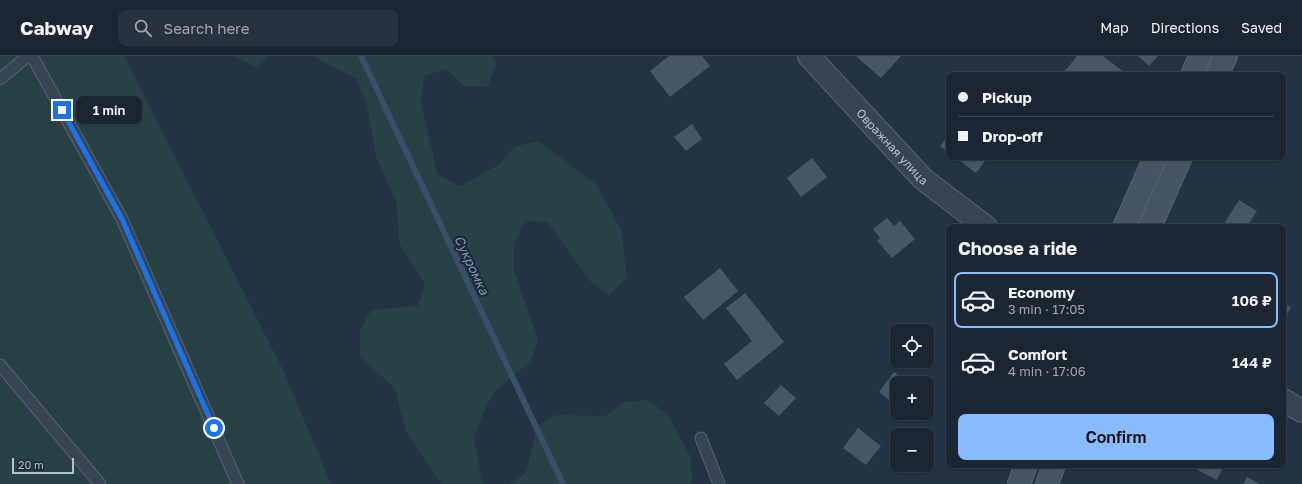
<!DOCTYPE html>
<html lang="en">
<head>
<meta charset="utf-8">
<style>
	:root { --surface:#1b2632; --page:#28323e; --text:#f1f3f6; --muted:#a0a5ac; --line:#39434d; --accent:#88bcff }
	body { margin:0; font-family:"Golos Text",sans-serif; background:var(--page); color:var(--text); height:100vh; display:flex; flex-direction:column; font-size:15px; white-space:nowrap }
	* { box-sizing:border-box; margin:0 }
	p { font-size:13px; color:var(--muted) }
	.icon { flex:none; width:22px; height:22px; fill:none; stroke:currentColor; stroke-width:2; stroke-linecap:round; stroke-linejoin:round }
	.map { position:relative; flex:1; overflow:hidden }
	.details { position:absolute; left:946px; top:168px; width:340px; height:244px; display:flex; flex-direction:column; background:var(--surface); border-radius:8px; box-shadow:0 1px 3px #0004,0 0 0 1px var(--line) }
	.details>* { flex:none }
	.banner { position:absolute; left:946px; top:16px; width:340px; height:88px; border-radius:8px; box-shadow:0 1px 3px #0004,0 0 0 1px var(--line); display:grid; align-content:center; height:88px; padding:0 12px; background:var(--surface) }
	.tools { position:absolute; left:890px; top:268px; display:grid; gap:8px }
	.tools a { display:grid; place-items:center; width:44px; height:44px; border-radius:8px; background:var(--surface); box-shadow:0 1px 3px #0004,0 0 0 1px var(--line); font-size:20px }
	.scale { position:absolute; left:12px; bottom:10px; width:62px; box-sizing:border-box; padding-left:4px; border:2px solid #b6bfcc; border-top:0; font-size:11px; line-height:14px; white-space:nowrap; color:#b6bfcc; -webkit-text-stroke:3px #1d2938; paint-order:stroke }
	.end { position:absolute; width:18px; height:18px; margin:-9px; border:5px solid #1a73e8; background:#fff; box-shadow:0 0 0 2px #fff }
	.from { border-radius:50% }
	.bubble { position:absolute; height:28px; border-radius:8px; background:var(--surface); box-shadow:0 1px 3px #0004,0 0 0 1px var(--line); font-size:13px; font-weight:600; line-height:28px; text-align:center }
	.banner b { display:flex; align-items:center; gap:14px; height:38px; font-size:15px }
	.banner b+b { border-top:1px solid var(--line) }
	.banner i { width:10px; height:10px; background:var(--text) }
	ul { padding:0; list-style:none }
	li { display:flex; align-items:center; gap:12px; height:56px; margin:0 8px 6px; padding:0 4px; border:2px solid transparent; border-radius:8px }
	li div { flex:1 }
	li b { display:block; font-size:15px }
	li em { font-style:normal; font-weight:600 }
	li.active { border-color:var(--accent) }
	li>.icon { width:36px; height:36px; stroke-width:1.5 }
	h2 { padding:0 12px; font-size:18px; line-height:48px }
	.action { display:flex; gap:8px; margin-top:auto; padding:8px 12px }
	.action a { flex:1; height:46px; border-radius:8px; background:var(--accent); color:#111; font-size:16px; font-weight:600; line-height:46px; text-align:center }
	header { display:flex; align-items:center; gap:24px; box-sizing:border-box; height:56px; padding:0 20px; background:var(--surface); border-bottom:1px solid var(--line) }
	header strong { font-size:19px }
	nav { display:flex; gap:22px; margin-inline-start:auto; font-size:14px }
	.search { width:280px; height:36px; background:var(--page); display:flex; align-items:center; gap:10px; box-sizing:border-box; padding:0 14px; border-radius:8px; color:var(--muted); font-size:15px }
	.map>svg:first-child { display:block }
	.green { fill:#264244 }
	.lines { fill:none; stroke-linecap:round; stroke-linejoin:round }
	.stream { stroke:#374f6b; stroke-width:6 }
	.building { fill:#465567 }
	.service-casing { stroke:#576270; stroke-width:13 }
	.minor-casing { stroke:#576270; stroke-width:24 }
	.tertiary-casing { stroke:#576270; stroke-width:24 }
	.secondary-casing { stroke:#576270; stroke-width:24 }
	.service { stroke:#394452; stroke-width:11 }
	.minor { stroke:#394452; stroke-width:22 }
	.tertiary { stroke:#394452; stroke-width:22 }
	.secondary { stroke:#465466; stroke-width:22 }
	.route { stroke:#1a73e8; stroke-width:5 }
	.labels { text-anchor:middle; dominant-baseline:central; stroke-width:4; stroke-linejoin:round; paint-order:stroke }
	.street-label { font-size:12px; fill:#b6bfcc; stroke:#1d2938 }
	.water-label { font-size:13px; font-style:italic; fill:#7b97b5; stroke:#1d2938 }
</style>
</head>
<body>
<header>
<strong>Cabway</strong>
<div class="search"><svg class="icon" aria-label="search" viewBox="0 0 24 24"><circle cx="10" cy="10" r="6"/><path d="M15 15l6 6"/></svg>Search here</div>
<nav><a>Map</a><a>Directions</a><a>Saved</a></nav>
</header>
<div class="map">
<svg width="1302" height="428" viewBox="0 0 1302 428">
	<rect width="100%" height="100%" fill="#243343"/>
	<g class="green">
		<polygon points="0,0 124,0 283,314 331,428 0,428"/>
		<polygon points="233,0 268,0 258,12"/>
		<polygon points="313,0 493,0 496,9 487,31 464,30 446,13 424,20 421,46 437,118 459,130 500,108 514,91 538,85 597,129 621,174 627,221 609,239 591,226 548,167 525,164 514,189 514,215 538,283 531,305 494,336 483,357 474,381 482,427 490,428 441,428 406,375 394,331 360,301 360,274 371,254 418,250 425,228 400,189 396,144 376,101 366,44 356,23"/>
		<polygon points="647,344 667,357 691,402 692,426 690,428 510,428 526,417 537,371 556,359 605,360 624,346"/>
	</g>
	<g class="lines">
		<polyline class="stream" points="361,0 563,428"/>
	</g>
	<g class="building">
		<polygon points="669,0 702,0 710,10 670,41 650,15"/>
		<polygon points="856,0 901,0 881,22"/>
		<polygon points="1077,0 1103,0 1124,16 1122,19 1070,19 1065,15"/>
		<polygon points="1138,0 1158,0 1149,10"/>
		<polygon points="692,68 702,83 686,95 674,81"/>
		<polygon points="949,79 949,97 940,90"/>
		<polygon points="955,101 988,101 976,117"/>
		<polygon points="812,102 827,121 801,141 787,122"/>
		<polygon points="1239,144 1257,155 1247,171 1234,171 1225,166"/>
		<polygon points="887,162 894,170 900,165 915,183 892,202 877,185 880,182 873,173"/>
		<polygon points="720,212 738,235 703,264 684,241"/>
		<polygon points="745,237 784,286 737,324 724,308 752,285 726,252"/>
		<polygon points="1283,247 1291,251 1283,265"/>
		<polygon points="894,316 909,327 897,327 897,350 879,336"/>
		<polygon points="781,329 796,342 779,360 764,347"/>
		<polygon points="858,372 881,390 866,409 843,392"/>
		<polygon points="1188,409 1224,409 1217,424"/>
		<polygon points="1247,421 1260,428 1243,428"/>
	</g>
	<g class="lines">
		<g class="service-casing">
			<g id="service">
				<polyline points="32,0 122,163 238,428"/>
				<polyline points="0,23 28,0"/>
				<polyline points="0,309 100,428"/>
				<polyline points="701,382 719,428"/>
			</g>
		</g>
		<g class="minor-casing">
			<g id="minor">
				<path id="s1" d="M809,0L923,123L986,171"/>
			</g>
		</g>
		<g class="tertiary-casing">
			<polyline id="tertiary" points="1283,344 1302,355"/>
		</g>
		<g class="secondary-casing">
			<g id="secondary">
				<polyline points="1192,19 1200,0"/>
				<polyline points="1217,19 1226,0"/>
				<polyline points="1124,171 1155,101"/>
				<polyline points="1150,171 1181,101"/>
				<polyline points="1019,428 1026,409"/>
				<polyline points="1047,428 1054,409"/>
			</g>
		</g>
		<use href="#service" class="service"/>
		<use href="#minor" class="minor"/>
		<use href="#tertiary" class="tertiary"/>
		<use href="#secondary" class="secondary"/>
	</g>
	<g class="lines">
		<polyline class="route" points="62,54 122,163 214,372"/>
	</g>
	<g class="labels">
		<g class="street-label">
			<text stroke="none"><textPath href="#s1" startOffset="123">Овражная улица</textPath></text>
		</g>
		<g class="water-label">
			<text transform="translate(472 209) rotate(65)">Сукромка</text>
		</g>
	</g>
</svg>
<div class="tools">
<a><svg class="icon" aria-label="locate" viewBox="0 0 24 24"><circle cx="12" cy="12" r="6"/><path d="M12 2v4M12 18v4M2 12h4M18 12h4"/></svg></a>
<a>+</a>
<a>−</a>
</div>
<div class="scale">20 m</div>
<i class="end from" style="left:214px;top:372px"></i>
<i class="end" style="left:62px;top:54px"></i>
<div class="bubble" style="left:76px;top:40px;width:66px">1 min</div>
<div class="banner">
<b><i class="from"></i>Pickup</b>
<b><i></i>Drop-off</b>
</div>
<section class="details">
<h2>Choose a ride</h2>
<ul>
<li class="active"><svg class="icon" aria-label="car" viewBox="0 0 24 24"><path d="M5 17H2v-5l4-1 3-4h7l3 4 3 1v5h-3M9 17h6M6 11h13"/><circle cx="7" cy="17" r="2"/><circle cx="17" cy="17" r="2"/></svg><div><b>Economy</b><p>3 min · 17:05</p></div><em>106 ₽</em></li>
<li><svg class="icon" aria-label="car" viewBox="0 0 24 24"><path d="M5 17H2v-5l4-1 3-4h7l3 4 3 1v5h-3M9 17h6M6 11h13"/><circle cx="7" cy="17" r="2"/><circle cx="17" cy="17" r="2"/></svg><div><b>Comfort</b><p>4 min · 17:06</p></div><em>144 ₽</em></li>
</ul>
<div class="action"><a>Confirm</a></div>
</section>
</div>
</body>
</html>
